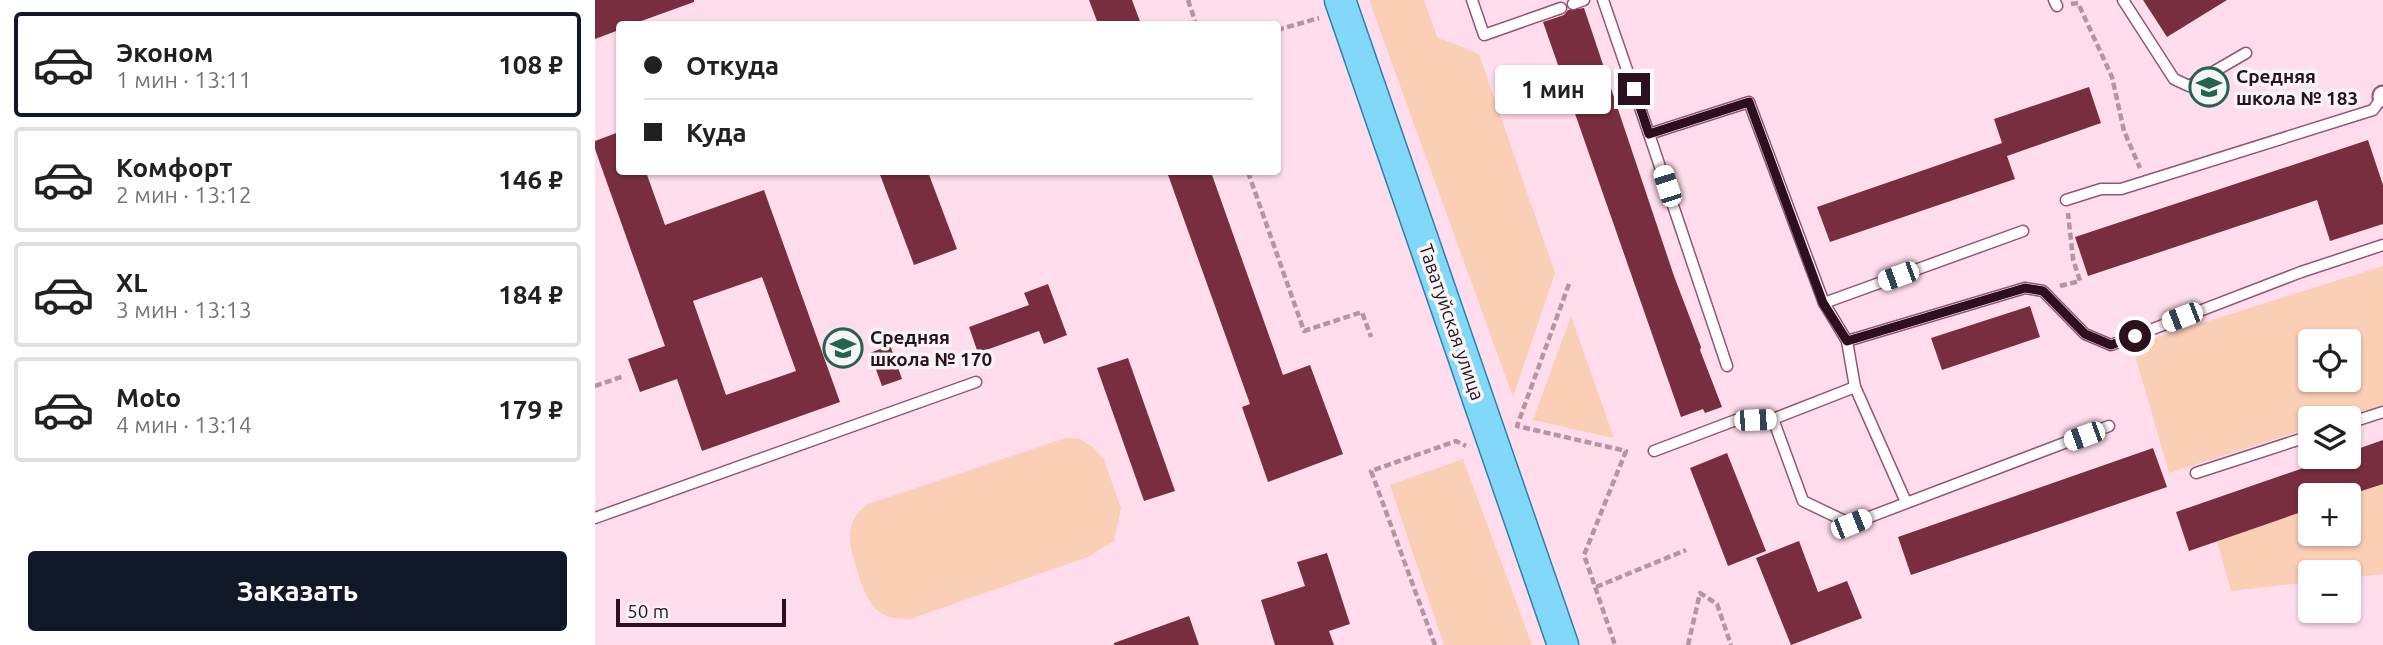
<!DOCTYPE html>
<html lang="ru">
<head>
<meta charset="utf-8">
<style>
	:root { --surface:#fff; --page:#f2f2f2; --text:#202124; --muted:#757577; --line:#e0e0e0; --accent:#111827 }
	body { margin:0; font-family:Ubuntu,sans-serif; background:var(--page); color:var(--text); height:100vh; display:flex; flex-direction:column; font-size:26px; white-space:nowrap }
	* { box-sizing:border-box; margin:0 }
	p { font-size:23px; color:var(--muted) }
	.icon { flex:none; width:38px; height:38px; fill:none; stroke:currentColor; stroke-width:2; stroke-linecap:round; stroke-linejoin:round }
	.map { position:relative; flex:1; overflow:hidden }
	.drawer { display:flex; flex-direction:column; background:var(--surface); width:595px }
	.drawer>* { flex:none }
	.banner { position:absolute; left:21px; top:21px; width:665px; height:154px; border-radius:7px; box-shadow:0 2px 5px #0004; display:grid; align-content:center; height:154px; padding:0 28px; background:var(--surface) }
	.fabs { position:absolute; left:1703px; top:329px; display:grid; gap:14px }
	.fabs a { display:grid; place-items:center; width:63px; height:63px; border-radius:7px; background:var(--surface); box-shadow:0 2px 5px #0004; font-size:35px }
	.scale { position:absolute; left:21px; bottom:18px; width:170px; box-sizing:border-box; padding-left:7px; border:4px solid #2d101f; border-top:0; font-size:19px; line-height:24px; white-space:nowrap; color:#2d101f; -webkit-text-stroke:5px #f5f5f5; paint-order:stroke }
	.end { position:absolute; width:32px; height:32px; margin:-16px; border:9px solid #2d101f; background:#fff; box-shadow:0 0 0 4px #fff }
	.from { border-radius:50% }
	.bubble { position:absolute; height:49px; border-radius:7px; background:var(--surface); box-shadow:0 2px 5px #0004; font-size:23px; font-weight:600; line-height:49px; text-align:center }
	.car { position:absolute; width:21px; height:42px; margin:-21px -10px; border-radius:9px; box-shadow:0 0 5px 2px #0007; background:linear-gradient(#fff 24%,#345 0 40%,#fff 0 76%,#345 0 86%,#fff 0) }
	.banner b { display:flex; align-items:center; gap:24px; height:66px; font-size:26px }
	.banner b+b { border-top:2px solid var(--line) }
	.banner i { width:18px; height:18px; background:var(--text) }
	ul { padding:12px 0 0; list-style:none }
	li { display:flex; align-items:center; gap:21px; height:105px; margin:0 14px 10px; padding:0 14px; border:4px solid var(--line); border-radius:7px }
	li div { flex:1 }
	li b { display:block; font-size:26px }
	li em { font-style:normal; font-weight:600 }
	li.selected { border-color:var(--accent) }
	li>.icon { width:63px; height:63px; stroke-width:1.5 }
	.primary-button { display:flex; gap:14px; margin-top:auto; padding:14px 28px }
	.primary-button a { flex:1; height:80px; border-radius:7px; background:var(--accent); color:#fff; font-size:28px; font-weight:600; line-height:80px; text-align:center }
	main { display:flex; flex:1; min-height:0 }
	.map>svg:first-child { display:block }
	.green { fill:#fbceb6; fill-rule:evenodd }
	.building { fill:#782e3e; fill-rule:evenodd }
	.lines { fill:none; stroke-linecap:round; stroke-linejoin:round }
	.lane-casing { stroke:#9a5276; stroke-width:13 }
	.street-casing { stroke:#9a5276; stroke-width:23 }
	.primary-casing { stroke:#2d81aa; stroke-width:33 }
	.path { stroke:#b594a3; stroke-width:4.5; stroke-dasharray:7 3.5; stroke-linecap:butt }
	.lane { stroke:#fff; stroke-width:10 }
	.street { stroke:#fff; stroke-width:19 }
	.primary { stroke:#81d8f9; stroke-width:30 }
	.route { stroke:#2d101f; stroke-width:9 }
	.labels { text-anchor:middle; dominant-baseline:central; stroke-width:7; stroke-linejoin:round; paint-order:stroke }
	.poi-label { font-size:19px; font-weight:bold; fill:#2d101f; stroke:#f5f5f5; text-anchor:start }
	.street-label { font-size:19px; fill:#2d101f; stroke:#f5f5f5 }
</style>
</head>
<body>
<main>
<section class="drawer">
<ul>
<li class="selected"><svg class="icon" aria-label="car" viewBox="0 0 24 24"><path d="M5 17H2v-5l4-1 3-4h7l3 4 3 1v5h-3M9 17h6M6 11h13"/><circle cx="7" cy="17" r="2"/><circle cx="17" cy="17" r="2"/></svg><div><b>Эконом</b><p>1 мин · 13:11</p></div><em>108 ₽</em></li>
<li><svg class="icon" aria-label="car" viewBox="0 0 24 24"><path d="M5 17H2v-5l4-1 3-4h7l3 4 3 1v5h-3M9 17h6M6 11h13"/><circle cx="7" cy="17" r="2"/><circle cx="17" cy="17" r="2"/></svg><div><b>Комфорт</b><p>2 мин · 13:12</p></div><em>146 ₽</em></li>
<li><svg class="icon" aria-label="car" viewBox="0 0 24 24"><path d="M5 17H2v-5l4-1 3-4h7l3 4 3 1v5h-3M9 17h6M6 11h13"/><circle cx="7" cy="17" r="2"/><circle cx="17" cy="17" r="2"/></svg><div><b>XL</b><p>3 мин · 13:13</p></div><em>184 ₽</em></li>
<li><svg class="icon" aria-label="car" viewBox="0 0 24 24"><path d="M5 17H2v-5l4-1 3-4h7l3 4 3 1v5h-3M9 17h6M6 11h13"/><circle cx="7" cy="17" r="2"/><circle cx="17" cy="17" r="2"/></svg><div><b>Moto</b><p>4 мин · 13:14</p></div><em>179 ₽</em></li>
</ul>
<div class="primary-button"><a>Заказать</a></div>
</section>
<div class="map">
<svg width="1788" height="645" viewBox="0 0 1788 645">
	<rect width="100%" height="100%" fill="#ffddec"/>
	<g class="green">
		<polygon points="774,0 829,0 842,37 884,54 960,273 918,397"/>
		<path d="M1788,266V405L1746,418H1715V428L1574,473L1537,345ZM1754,341V380H1715V341Z"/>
		<polygon points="976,316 1019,438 938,420"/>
		<path d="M470,438L485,439L499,448L509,460L526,508L519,541L493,557L315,619C302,619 289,618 280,608C271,598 267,585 263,573C254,546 247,523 273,504Z"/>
		<polygon points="868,459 937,645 849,645 795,485"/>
		<polygon points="1788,476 1788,574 1754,578 1754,572 1715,572 1715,582 1636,591 1622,541 1715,505 1715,534 1754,534 1754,495 1739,495"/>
	</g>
	<g class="building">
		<polygon points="0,0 99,0 99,2 38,24 24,24 24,30 0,39"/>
		<polygon points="494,0 537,0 546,24 503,24"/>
		<polygon points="1548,0 1632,0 1572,37"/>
		<polygon points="989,8 1079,276 1106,347 1105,350 1127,407 1110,413 1108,409 1086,417 948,22 969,15 973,10"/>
		<polygon points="1494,87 1506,123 1412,156 1420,179 1235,242 1222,207 1407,143 1399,119"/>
		<path d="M24,132V172H51L70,225L169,190L245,402L107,451L82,379L45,392L33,359L70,346L0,149V141ZM167,277L201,371L131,395L98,301Z"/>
		<polygon points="1773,140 1788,185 1788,224 1735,241 1722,200 1493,276 1480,237"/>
		<polygon points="284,172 333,172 362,249 319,265"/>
		<polygon points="572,172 616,172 688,375 715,365 748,454 673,482 647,407 655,404"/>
		<polygon points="453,284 472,335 449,344 444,331 383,353 374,327 434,305 429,293"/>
		<polygon points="1435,306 1445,337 1347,370 1336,338"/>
		<polygon points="295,345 307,379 287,386 275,353"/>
		<polygon points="533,358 580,491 549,501 502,368"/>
		<polygon points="1788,440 1788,484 1754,495 1715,495 1715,509 1594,551 1581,512 1740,457 1754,457 1754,452"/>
		<polygon points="1558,448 1572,487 1316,575 1303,537"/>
		<polygon points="1132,453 1171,551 1133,566 1095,468"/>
		<polygon points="1204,541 1223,592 1252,581 1267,618 1196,645 1161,558"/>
		<polygon points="732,553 755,624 734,631 739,645 680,645 666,600 710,586 702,562"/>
		<polygon points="594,616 604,645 519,645 519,643"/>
	</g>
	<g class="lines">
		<g class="lane-casing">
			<g id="lane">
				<polyline points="877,0 889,35 966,8"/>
				<polyline points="1008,0 1054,134 1154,102 1229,303 1252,341 1260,387 1311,502"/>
				<polyline points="1459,0 1462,6"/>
				<polyline points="1528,0 1579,79 1594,86 1651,53"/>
				<polyline points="978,4 989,0"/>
				<polyline points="1054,134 1132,366"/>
				<polyline points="1471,200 1506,189 1526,189 1778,110 1788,96"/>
				<polyline points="1229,303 1428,231"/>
				<polyline points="1252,341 1430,288 1448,291 1490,334 1516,345 1706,272 1788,245"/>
				<polyline points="1178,419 1208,501 1256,524 1514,426"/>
				<polyline points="1754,423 1788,412"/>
				<polyline points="1059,451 1141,420 1178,419 1260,387"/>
				<polyline points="1601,473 1715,436"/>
				<polyline points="0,518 381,382"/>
			</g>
		</g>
		<g class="street-casing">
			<polyline id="street" points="1788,96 1788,97"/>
		</g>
		<g class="primary-casing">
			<polyline id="primary" points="745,0 968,645"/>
		</g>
		<g class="path">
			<polyline points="593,0 601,24"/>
			<polyline points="1476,4 1483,3 1517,77 1529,131 1545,168"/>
			<polyline points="682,30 724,18"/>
			<polyline points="653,172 709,331 767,312 776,337"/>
			<polyline points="974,284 922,426 1031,451 989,555 1020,645"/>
			<polyline points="1465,286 1485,281 1478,259 1473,213"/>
			<polyline points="0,386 29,376"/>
			<polyline points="1001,587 1091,550"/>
			<polyline points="840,645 776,471 861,441 871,446"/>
			<polyline points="1093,645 1105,593 1122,604 1136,645"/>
		</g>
		<use href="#lane" class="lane"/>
		<use href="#street" class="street"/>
		<use href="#primary" class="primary"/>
	</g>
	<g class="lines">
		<polyline class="route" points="1039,89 1054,134 1154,102 1228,303 1252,341 1430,288 1448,291 1490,334 1516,345 1540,336"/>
	</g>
	<defs>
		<g id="school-ring" transform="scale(2.0125)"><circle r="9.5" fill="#f5f5f5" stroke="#246350" stroke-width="1.5"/><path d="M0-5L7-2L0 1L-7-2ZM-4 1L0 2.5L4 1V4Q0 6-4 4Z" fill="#246350"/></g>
	</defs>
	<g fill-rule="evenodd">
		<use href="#school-ring" x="1614" y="87"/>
		<use href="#school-ring" x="248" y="348"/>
	</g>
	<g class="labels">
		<g class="poi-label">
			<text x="1641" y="76">Средняя<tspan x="1641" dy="22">школа № 183</tspan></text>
			<text x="275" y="337">Средняя<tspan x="275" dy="22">школа № 170</tspan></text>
		</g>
		<g class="street-label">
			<text transform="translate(857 322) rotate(71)">Таватуйская улица</text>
		</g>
	</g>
</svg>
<div class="fabs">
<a><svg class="icon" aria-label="locate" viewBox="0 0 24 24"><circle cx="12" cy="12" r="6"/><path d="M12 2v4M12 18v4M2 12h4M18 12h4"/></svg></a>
<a><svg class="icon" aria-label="layers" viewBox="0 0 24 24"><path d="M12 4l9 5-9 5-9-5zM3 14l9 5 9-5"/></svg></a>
<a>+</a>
<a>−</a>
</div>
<div class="scale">50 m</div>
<i class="end from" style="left:1540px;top:336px"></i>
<i class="end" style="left:1039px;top:89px"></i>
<div class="bubble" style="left:900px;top:65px;width:116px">1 мин</div>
<i class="car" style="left:1072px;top:186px;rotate:342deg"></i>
<i class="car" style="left:1303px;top:276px;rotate:250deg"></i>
<i class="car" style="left:1587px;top:317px;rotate:249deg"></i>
<i class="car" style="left:1160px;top:420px;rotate:88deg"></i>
<i class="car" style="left:1489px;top:436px;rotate:250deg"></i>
<i class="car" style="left:1256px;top:524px;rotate:68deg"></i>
<div class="banner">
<b><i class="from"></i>Откуда</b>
<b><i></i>Куда</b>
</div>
</div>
</main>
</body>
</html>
